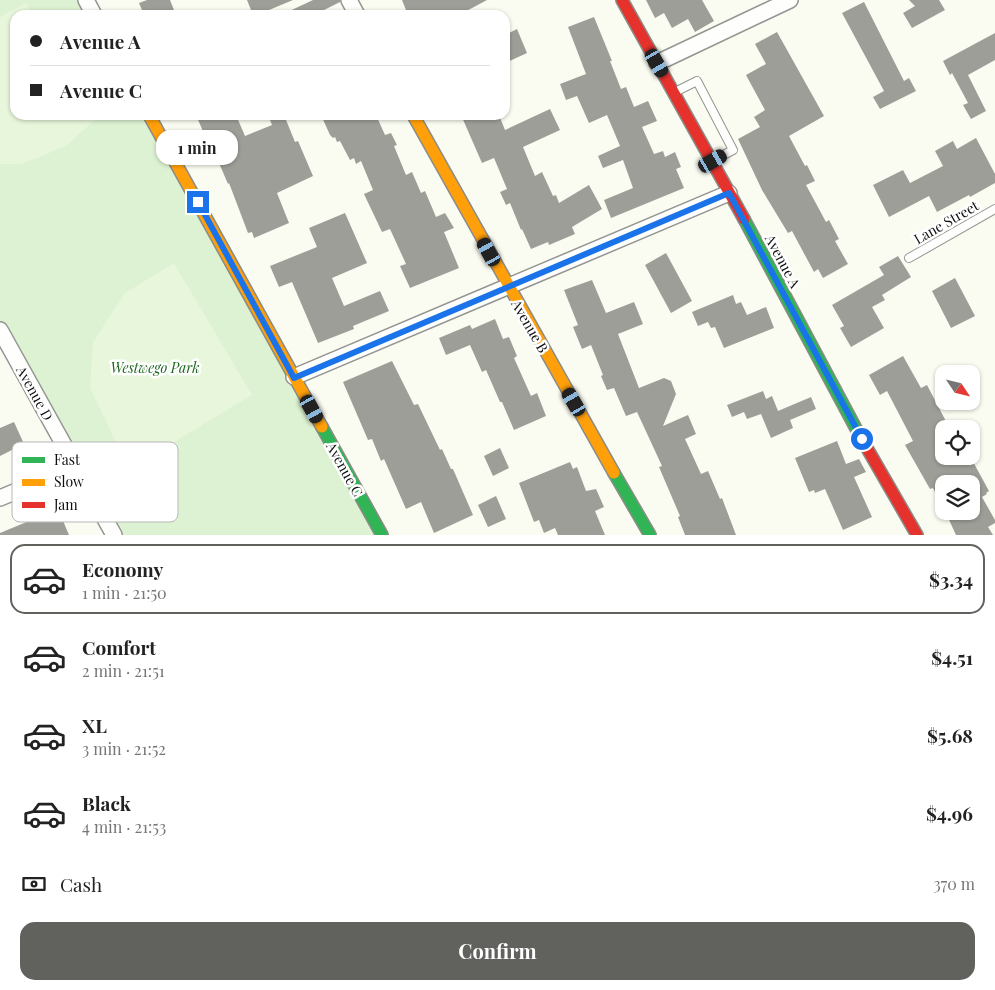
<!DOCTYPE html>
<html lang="en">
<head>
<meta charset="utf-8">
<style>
	:root { --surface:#fff; --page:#f6f6f6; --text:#222; --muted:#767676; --line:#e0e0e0; --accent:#61615e }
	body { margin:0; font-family:"Playfair Display",serif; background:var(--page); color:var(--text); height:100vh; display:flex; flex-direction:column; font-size:19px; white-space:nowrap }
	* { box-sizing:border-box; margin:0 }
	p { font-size:16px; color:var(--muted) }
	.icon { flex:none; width:28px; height:28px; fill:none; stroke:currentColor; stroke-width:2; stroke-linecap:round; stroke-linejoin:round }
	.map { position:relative; height:535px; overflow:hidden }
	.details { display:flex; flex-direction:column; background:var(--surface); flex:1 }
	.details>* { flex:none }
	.guide { position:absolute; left:10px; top:10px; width:500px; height:110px; border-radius:15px; box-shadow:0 1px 4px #0004; display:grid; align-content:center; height:110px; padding:0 20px; background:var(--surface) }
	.needle { width:32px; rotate:125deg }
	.controls { position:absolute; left:935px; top:365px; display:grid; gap:10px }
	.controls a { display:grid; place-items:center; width:45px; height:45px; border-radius:10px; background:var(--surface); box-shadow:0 1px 4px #0004; font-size:25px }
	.end { position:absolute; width:22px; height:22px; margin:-11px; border:6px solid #1a73e8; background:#fff; box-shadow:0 0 0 2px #fff }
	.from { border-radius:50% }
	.bubble { position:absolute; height:35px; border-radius:15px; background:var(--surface); box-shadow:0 1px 4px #0004; font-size:16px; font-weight:700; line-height:35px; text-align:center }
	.car { position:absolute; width:15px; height:30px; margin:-15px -8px; border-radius:6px; box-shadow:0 0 4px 1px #0007; background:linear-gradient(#222 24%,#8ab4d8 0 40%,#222 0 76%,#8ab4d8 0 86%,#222 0) }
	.guide b { display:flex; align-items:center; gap:18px; height:48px; font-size:19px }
	.guide b+b { border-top:1px solid var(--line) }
	.guide i { width:12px; height:12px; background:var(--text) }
	ul { padding:9px 0 0; list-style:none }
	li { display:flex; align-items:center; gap:15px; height:70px; margin:0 10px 8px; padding:0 10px; border:2px solid transparent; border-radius:15px }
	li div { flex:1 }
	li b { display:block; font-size:19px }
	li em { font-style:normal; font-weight:700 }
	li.on { border-color:var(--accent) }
	li>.icon { width:45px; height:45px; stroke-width:1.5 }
	.pay { display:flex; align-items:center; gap:12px; height:55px; padding:0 20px; font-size:19px }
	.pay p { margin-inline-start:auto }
	.cta { display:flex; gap:10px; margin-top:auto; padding:10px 20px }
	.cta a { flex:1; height:58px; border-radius:15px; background:var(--accent); color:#fff; font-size:20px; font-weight:700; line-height:58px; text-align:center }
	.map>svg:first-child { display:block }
	.green { fill:#ddf2d2 }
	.pitch { fill:#e8f6db }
	.building { fill:#9e9e98 }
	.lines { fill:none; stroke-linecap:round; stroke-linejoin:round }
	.lane-casing { stroke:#949591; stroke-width:10 }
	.street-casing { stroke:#949591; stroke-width:18 }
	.fast-casing { stroke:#8b8c87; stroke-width:14 }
	.slow-casing { stroke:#8b8c87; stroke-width:14 }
	.jam-casing { stroke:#8b8c87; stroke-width:14 }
	.lane { stroke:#fefffd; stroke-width:8 }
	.street { stroke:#fefffd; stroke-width:15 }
	.fast { stroke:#30b455; stroke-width:11 }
	.slow { stroke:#ff9f0a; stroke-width:11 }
	.jam { stroke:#e5322d; stroke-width:11 }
	.route { stroke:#1a73e8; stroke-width:6 }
	.labels { text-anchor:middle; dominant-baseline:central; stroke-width:5; stroke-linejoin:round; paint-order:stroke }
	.street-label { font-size:14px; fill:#0e0e0e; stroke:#fff }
	.park-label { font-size:14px; font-style:italic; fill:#1d671f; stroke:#fff }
	.key { fill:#fff; stroke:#b7b7b7; stroke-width:1 }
	.key-label { font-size:14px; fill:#0e0e0e }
</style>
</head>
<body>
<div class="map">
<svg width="995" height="535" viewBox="0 0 995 535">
	<rect width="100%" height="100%" fill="#fafcf2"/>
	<polygon class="green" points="0,0 86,0 94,15 15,15 15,115 149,115 382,535 114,535 0,330"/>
	<g class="pitch">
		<polygon points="26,3 33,15 15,15 15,115 95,115 97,118 66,146 22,164 0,164 0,17"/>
		<polygon points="174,263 252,395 129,469 90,388 93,342 125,293"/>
	</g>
	<g class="building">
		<polygon points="147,0 170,0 176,15 144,15 139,3"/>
		<polygon points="247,0 293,0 257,15 253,15"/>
		<polygon points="313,0 340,0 340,2 314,15 281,15"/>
		<polygon points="402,0 487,0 459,15 408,15"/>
		<polygon points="646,0 702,0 714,21 695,32 688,19 672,28 664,13 655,18"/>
		<polygon points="909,0 939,0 945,10 912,28 903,13 915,6"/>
		<polygon points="864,2 904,81 909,78 916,91 880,109 873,97 884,91 842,13"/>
		<polygon points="594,17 612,61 610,61 621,89 626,87 634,107 648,101 657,121 642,127 654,154 663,151 665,157 675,152 681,167 676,169 684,188 611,218 604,200 633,188 623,160 603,168 598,156 620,146 607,115 589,123 577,96 566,100 560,84 586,74 568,27"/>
		<polygon points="517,29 527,53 505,63 505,35"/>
		<polygon points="777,32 824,116 789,136 805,166 807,165 815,181 806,185 826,222 829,220 839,239 835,241 848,264 823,278 818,269 814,272 792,231 788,233 762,190 738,139 760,127 754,117 765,110 746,75 766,64 755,44"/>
		<polygon points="995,33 995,60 968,75 986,111 971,119 963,105 968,103 952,73 950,75 943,61"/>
		<polygon points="550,109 560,130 523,147 535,176 542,172 553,196 556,195 559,203 589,185 602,209 572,227 575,234 549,245 548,242 531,249 522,229 521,230 510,203 506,205 500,192 507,189 494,158 482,163 461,115 499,115 505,130"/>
		<polygon points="196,115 236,115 245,136 272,125 268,115 284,115 295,142 298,141 313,176 277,193 289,223 254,238 252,232 248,233 229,183 228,184 216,156 214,157"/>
		<polygon points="321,115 376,115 385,135 391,133 397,145 394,146 406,175 412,172 421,193 425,191 436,217 445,213 454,228 444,232 459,268 410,288 400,266 406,264 390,229 382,232 364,194 373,190 361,161 356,164 354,158 350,160 340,141 337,142 335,137 333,138 330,135"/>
		<polygon points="976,138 995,174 995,183 970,197 969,195 937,212 929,196 889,217 873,185 903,170 910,183 943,166 935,151 953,141 957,149"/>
		<polygon points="345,213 367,263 332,278 344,306 380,291 389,311 353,326 354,329 318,343 292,282 279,287 270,266 317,247 309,228"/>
		<polygon points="666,253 692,301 671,313 645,265"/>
		<polygon points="898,256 911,277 882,295 885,300 872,307 884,328 851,347 840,328 844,326 832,305 884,275 879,267"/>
		<polygon points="955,278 975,316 951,328 932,291"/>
		<polygon points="592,280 606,313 634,302 643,324 618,334 639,388 664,378 671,381 676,394 663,426 688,415 696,434 685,439 701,474 708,471 720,499 722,498 736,535 685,535 678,517 680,516 659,467 662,466 637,412 626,416 614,388 607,390 601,376 603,375 591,345 582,349 573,327 578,325 564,290"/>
		<polygon points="733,295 736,304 741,302 747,315 766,307 774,328 724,348 715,327 711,328 708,322 698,326 692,312"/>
		<polygon points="495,319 503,339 509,337 517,356 514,358 531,396 537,393 546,416 514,430 502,402 500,402 486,370 482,372 470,345 446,355 439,338 470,325 472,329"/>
		<polygon points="903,356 921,388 927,385 950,429 944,429 944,456 966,456 971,466 971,458 989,491 986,493 987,494 982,497 995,520 995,523 988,527 993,535 956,535 945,511 971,511 971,484 944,484 944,510 933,488 930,489 905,445 913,441 887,391 880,395 869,375"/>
		<polygon points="392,361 414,405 418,404 440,450 442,449 451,469 453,469 473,515 434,533 421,502 406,509 384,459 381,461 372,439 368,440 343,382"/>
		<polygon points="763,391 766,399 772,396 778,411 811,397 816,409 790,420 793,428 771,438 761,414 747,419 744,412 732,417 727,405"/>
		<polygon points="14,422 24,444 0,456 0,428"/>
		<polygon points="837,441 846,464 859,459 866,472 854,477 872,517 843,530 825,489 815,493 814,490 809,492 795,458"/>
		<polygon points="500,448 509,468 493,476 484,456"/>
		<polygon points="570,462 573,469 577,467 586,491 596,489 604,507 595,511 605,535 558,535 555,528 544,533 539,520 534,522 519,483"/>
		<polygon points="496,496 506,519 488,527 478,505"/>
		<polygon points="58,509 69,535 0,535 0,533"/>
	</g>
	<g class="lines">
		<g class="lane-casing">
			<g id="lane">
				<polyline points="675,92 697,81 733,150 714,160"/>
				<polyline points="909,258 995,209"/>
			</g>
		</g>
		<g class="street-casing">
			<g id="street">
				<polyline points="86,0 94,15"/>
				<polyline points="349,0 357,15"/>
				<polyline points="657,63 790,0"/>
				<polyline points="0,330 114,535"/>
				<polyline points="294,377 729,193"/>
				<polyline points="0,498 76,466"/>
			</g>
		</g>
		<g class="fast-casing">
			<g id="fast">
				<polyline points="744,219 860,436"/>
				<polyline points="322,427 382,535"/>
				<polyline points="614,473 650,535"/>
			</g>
		</g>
		<g class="slow-casing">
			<g id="slow">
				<polyline points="149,115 322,427"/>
				<polyline points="413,115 614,473"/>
			</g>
		</g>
		<g class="jam-casing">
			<g id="jam">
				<polyline points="622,0 744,219"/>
				<polyline points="860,436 917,535"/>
			</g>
		</g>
		<use href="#lane" class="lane"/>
		<use href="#street" class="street"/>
		<use href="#fast" class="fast"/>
		<use href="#slow" class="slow"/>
		<use href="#jam" class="jam"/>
	</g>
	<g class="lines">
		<polyline class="route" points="198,202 294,378 729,193 862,439"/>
	</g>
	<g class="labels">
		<g class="street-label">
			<text transform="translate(946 222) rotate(-30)">Lane Street</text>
			<text transform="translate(783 261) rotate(62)">Avenue A</text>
			<text transform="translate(530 326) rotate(60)">Avenue B</text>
			<text transform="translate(35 393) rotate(61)">Avenue D</text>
			<text transform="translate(345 469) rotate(61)">Avenue C</text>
		</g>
		<g class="park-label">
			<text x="155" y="367">Westwego Park</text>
		</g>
	</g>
	<rect x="12" y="442" width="166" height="80" rx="8" class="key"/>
	<rect x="22" y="457" width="23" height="6" fill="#30b455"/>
	<rect x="22" y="479" width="23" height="7" fill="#ff9f0a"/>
	<rect x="22" y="502" width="23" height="6" fill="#e5322d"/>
	<g class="key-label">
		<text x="54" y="465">Fast</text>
		<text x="54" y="487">Slow</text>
		<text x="54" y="510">Jam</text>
	</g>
</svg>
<div class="controls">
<a><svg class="needle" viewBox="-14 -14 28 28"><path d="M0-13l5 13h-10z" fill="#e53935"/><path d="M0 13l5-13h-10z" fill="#767676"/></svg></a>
<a><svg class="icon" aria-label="locate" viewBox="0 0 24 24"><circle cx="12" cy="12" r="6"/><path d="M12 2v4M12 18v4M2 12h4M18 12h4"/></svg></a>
<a><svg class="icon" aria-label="layers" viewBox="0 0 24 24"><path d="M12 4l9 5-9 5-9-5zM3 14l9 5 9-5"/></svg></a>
</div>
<i class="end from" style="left:862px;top:439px"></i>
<i class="end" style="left:198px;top:202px"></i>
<div class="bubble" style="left:156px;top:130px;width:82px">1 min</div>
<i class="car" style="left:657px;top:63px;rotate:150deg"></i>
<i class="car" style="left:713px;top:161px;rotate:60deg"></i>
<i class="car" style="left:489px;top:252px;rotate:331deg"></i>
<i class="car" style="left:574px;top:402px;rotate:330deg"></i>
<i class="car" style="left:312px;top:409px;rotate:151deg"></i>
<div class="guide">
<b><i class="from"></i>Avenue A</b>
<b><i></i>Avenue C</b>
</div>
</div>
<section class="details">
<ul>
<li class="on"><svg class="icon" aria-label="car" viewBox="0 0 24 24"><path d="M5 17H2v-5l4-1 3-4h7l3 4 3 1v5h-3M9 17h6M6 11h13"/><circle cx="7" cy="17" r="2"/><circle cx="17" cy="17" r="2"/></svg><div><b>Economy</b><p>1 min · 21:50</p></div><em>$3.34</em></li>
<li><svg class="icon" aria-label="car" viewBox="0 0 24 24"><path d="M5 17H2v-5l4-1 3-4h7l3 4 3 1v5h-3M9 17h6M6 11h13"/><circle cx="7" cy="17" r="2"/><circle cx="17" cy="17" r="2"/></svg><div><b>Comfort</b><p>2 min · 21:51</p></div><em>$4.51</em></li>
<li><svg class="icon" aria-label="car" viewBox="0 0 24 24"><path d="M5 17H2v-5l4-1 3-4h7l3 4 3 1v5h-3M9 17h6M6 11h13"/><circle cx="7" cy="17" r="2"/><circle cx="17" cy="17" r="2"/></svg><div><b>XL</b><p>3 min · 21:52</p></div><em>$5.68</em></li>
<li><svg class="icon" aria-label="car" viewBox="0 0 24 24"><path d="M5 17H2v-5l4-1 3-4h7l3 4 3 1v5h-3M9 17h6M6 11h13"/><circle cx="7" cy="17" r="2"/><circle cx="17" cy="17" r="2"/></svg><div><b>Black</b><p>4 min · 21:53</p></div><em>$4.96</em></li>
</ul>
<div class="pay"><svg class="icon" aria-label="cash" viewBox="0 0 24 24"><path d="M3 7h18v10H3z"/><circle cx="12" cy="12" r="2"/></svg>Cash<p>370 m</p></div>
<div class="cta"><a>Confirm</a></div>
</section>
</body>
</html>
